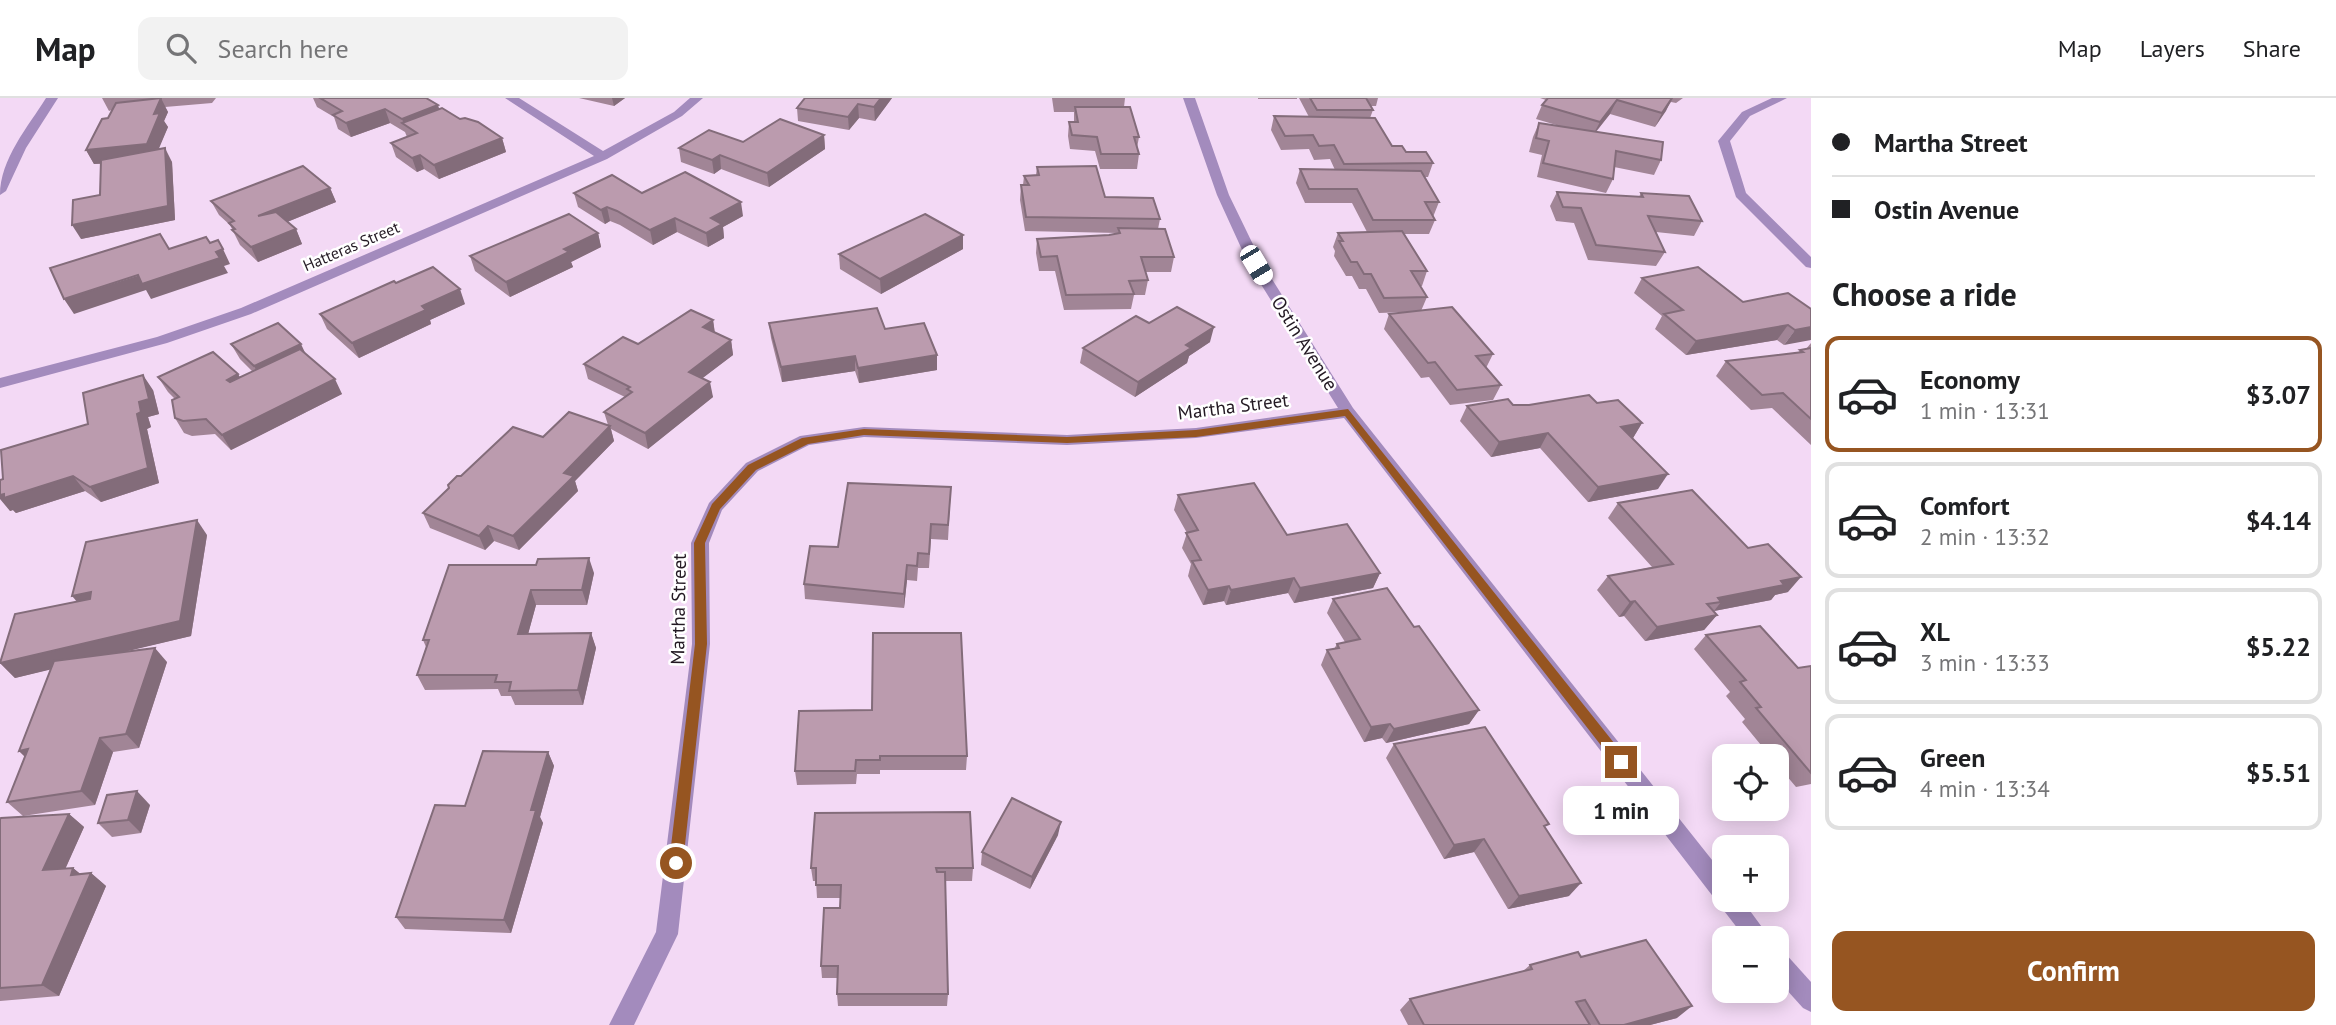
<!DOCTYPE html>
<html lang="en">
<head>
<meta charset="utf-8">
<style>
	:root { --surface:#fff; --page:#f2f2f2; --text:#202124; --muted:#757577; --line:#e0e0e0; --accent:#965521 }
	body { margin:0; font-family:"PT Sans",sans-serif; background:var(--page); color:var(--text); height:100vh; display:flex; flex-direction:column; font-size:26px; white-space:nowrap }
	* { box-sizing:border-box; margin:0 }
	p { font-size:23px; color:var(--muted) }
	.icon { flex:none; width:38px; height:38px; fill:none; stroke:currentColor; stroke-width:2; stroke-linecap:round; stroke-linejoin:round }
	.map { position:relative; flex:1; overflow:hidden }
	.details { display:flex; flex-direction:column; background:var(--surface); width:525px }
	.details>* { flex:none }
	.guide { display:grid; align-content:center; height:154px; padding:0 21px; background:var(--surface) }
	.controls { position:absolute; left:1712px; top:646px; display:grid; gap:14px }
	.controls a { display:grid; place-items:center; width:77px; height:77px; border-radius:14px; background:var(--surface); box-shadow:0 4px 18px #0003; font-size:35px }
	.end { position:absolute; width:32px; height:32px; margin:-16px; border:9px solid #965521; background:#fff; box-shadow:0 0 0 4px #fff }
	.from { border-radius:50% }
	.bubble { position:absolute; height:49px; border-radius:14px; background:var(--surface); box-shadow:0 4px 18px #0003; font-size:23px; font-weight:700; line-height:49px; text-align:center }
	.car { position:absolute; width:21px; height:42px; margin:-21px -10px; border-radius:9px; box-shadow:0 0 5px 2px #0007; background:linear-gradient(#fff 24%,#345 0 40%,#fff 0 76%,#345 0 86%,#fff 0) }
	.guide b { display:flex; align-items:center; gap:24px; height:66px; font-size:26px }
	.guide b+b { border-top:2px solid var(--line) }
	.guide i { width:18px; height:18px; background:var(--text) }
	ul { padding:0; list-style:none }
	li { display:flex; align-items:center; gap:21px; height:116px; margin:0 14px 10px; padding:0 7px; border:4px solid var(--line); border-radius:14px }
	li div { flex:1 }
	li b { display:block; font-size:26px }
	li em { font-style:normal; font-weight:700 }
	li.current { border-color:var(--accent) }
	li>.icon { width:63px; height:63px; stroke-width:1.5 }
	h2 { padding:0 21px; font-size:32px; line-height:84px }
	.action { display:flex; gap:14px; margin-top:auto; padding:14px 21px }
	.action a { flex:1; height:80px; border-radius:14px; background:var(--accent); color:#fff; font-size:28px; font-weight:700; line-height:80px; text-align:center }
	header { display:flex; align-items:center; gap:42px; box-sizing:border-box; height:98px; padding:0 35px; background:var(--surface); border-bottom:2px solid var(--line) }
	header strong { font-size:33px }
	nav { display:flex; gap:38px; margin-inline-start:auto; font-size:24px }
	.search { width:490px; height:63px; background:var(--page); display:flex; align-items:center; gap:18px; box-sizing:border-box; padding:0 24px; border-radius:14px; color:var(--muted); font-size:26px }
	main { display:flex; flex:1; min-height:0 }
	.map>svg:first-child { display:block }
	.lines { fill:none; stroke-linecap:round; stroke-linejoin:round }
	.street { fill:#a38bbd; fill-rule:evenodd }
	.wall { fill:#a18596 }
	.shaded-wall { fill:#836c7a }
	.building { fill:#bb9bae; stroke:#836c7a; stroke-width:2 }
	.route { fill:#965521 }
	.labels { text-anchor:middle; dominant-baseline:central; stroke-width:5; stroke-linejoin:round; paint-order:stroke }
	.far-street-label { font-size:16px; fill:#231923; stroke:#fff }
	.street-label { font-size:19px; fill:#231923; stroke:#fff }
</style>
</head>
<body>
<header>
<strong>Map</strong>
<div class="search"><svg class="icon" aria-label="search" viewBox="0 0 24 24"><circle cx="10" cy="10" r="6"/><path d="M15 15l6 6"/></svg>Search here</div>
<nav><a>Map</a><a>Layers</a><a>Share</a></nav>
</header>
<main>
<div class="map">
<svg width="1811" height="927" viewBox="0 0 1811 927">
	<rect width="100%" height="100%" fill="#f3d9f5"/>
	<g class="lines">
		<g class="street">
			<path d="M46,0H58L26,50L6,93L0,97C0,61 28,29 46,0Z"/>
			<polygon points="505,0 519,0 603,53 674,14 690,0 703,0 682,18 607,61 251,216 167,245 0,290 0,280 157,239 241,210 594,58"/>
			<polygon points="1183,0 1195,0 1229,97 1263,167 1353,310 1724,777 1724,802 1742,802 1770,840 1745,840 1344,320 1196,340 1067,347 864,339 809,347 758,373 722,412 709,445 710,546 678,836 634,927 609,927 656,834 692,546 691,445 709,405 746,365 800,338 864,329 1067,337 1196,330 1338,310 1249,167 1217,97"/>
			<polygon points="1772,0 1787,0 1750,18 1730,43 1746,95 1811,159 1811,170 1806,169 1736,99 1718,43 1742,14"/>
			<polygon points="1776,851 1784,854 1811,884 1811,914 1803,910 1776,880"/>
		</g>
	</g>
	<g class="wall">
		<polygon points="102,0 216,0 212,5 165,9 168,14 164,23 168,29 158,51 172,64 175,122 81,141 100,97 101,66 94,66 86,52 108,20 112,12 109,13"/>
		<polygon points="313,0 426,0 439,11 502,40 506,54 439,81 424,71 417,74 396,59 391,45 407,39 405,34 390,25 351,39 338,31 334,19 317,9"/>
		<polygon points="579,0 625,0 614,8"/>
		<polygon points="805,0 892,0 875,23 859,20 849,32 798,23 797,10"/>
		<polygon points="1052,0 1125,0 1124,9 1139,39 1137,50 1139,56 1137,71 1100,71 1095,53 1070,51 1068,38 1069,24 1074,24 1074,14 1054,14"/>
		<rect x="1258" y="0" width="39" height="1"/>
		<polygon points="1299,0 1378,0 1376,8 1370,8 1373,12 1370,20 1392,48 1433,65 1428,79 1424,79 1439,104 1433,119 1435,122 1429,136 1404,136 1427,173 1422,188 1420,188 1427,199 1421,213 1493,256 1486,270 1501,287 1493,302 1450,307 1429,279 1421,280 1384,231 1389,216 1407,214 1379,215 1366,191 1359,191 1352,178 1346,178 1334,158 1335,153 1333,149 1338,135 1367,134 1352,105 1305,105 1296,85 1300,71 1335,72 1330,61 1314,62 1309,51 1281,52 1271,32 1274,18 1309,19"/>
		<polygon points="1540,0 1683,0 1676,5 1671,4 1655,29 1610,16 1596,34 1661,62 1654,77 1614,69 1613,81 1606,95 1537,79 1542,57 1529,54 1533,39 1539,25 1563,29 1536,21 1542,7 1546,2"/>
		<polygon points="824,37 825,51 769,89 721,71 714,76 681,64 679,50"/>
		<polygon points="1037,69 1105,99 1160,121 1158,131 1174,159 1171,174 1145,174 1148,182 1145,197 1134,197 1131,211 1064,212 1055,173 1039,173 1036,155 1037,141 1109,137 1117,136 1118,135 1025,133 1020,102 1021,87 1023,87 1024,78 1036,77"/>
		<polygon points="330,90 336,104 287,124 296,131 302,146 258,164 240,147 230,127 219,117 211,103"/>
		<polygon points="1557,94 1639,99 1641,95 1702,123 1694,138 1656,134 1665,154 1656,168 1588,162 1574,125 1556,123 1550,108"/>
		<polygon points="574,95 642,95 743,118 723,129 724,140 708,149 677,134 653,147 620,127 610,123 605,126 578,109"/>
		<polygon points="598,135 601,149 571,164 573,169 510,199 475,173 470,158"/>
		<polygon points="963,151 881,196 840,171 839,156"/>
		<polygon points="1642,180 1743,204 1811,211 1784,247 1777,242 1686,257 1655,231 1662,218 1634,195"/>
		<polygon points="396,185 465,206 430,222 431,226 359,260 327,231 320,216"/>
		<polygon points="713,222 715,235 731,242 733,257 702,280 713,299 648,351 611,331 614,343 575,383 578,393 519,452 494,443 485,452 430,430 423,415 461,378 543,339 608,327 604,314 625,299 588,281 584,266 638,246"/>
		<polygon points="769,225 885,231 937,272 859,285 855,273 782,284 771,240"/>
		<polygon points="1149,225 1210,244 1189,258 1187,265 1135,299 1080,265 1083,250"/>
		<polygon points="1811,245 1811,347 1772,310 1751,312 1716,278 1726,263 1798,255 1800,252 1806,251"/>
		<polygon points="231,246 305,255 342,296 231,352 215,336 192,338 184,335 175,320 175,301 168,294 158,279 238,276 240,280 253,274 240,261"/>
		<polygon points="153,292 159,316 148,319 151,329 147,331 159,385 101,404 85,393 16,415 13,412 10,413 3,381"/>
		<polygon points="1597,305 1642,325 1633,340 1658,391 1588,404 1540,350 1491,359 1460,323 1467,308"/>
		<polygon points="951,389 948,442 931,441 929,470 918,470 917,483 907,482 904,510 805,501 804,486 838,449"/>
		<polygon points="1178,397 1287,437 1380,475 1373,490 1294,505 1288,495 1226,507 1224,503 1203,507 1188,478 1191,466 1182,450 1187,435 1174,412"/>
		<polygon points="1618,405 1788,494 1775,497 1771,502 1714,513 1717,517 1704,532 1645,543 1624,518 1619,519 1597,492 1608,478 1652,469 1608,420"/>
		<polygon points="207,437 191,538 122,554 167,564 139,650 113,654 95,707 23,718 7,704 25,659 19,653 51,571 15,580 0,565 77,503"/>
		<polygon points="449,467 594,475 587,507 536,507 528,536 591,535 596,550 583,607 515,607 511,598 501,598 498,591 425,592 417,577 426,549 423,542"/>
		<polygon points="1333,501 1414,529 1479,612 1469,626 1386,645 1382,640 1364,644 1321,567 1327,552 1334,551 1337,546 1345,544 1327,515"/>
		<polygon points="1706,537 1798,570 1811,568 1811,686 1796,689 1776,665 1776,658 1770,658 1742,624 1745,621 1726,598 1730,594 1694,551"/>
		<polygon points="799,613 967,658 966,672 880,672 880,676 857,676 856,686 797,687 795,673"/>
		<polygon points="1394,646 1545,731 1569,798 1508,811 1474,754 1444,761 1386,660"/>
		<polygon points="548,654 554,668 540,719 543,725 511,835 405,831 396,819 465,708"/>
		<polygon points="150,707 141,735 112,739 98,725"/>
		<polygon points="69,716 84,729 65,771 73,770 80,776 91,775 106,788 59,898 0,903 0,721"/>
		<polygon points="1058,737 1030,791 981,767 982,754"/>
		<polygon points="811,770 973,770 972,783 945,783 948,896 947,908 838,908 837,896 838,880 822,880 821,868 840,810 840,800 817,800 816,783 813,783"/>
		<polygon points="1581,859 1677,920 1650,927 1408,927 1400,912 1410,901 1523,873 1530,867"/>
	</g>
	<g class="shaded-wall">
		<polygon points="161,0 168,14 164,23 168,29 155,60 94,66 86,52 154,16"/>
		<polygon points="612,0 625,0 614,8"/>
		<polygon points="881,0 892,0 875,23 874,9"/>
		<polygon points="1672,0 1666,13 1655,29 1662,15"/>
		<polygon points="1617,2 1610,16 1593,37 1600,24"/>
		<polygon points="858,6 859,20 849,32 848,19"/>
		<polygon points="438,7 442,20 404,26 402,21"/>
		<polygon points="385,11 390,25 351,39 346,25"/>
		<polygon points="824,37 825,51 769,89 767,75"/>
		<polygon points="502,40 506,54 439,81 434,67"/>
		<polygon points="165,50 172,64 175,122 81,141 72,127"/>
		<polygon points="420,57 424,71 417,74 412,60"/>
		<polygon points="720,57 721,71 714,76 712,62"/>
		<polygon points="330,90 336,104 265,133 258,118"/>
		<polygon points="741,104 743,118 723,129 724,140 708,149 706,135 711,120"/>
		<polygon points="607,109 610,123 605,126 601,112"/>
		<polygon points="675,120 677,134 653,147 650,132"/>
		<polygon points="296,131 302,146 258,164 251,149"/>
		<polygon points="598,135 601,149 571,164 573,169 510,199 506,184 564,151"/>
		<polygon points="963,137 963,151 881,196 880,181"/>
		<polygon points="223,151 230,166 224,168 228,175 151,201 146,192 74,216 64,201"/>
		<polygon points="460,191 465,206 430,222 431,226 359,260 352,245 422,208"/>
		<polygon points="713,222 715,237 703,229"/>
		<polygon points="1788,227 1777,242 1686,257 1696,243"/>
		<polygon points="1214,229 1210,244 1189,258 1187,265 1135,299 1138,284 1186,247"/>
		<polygon points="1811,229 1811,242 1784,247 1795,232"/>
		<polygon points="731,242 733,257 691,289 689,274"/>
		<polygon points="301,246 308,261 262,283 254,268"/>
		<polygon points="937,257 937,272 859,285 858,270"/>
		<polygon points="855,258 855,273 782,284 781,269"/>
		<polygon points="238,276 246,291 236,297 227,282"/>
		<polygon points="143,277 153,292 159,316 148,319 151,329 147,331 159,385 101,404 90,389 137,316"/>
		<polygon points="335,281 342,296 231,352 222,337"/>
		<polygon points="710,284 713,299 648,351 645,335"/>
		<polygon points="1642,325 1633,340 1621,329"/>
		<polygon points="610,328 614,343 575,383 578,393 519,452 513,438 564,375"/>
		<polygon points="1548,335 1540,350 1491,359 1499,344"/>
		<polygon points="1668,376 1658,391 1588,404 1598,389"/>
		<polygon points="73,378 85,393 16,415 13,412 10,413 0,401 0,397"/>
		<polygon points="197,422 207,437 191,538 15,580 0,565"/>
		<polygon points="488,428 494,443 485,452 479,438"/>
		<polygon points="589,460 594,475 587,507 582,492"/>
		<polygon points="907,467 907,482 904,510 904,496"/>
		<polygon points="1380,475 1373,490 1294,505 1300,490"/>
		<polygon points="1801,479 1788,494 1775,497 1771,502 1714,513 1721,504 1718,500 1781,483"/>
		<polygon points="1294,480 1288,495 1226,507 1231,492"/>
		<polygon points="1229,488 1224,503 1203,507 1208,492"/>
		<polygon points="531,492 536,507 524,551 518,536"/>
		<polygon points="91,494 103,509 85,513 72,498"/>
		<polygon points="1635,503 1624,518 1619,519 1630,504"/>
		<polygon points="1717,517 1704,532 1645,543 1657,529"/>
		<polygon points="591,535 596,550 583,607 578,592"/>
		<polygon points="155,550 167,564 139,650 126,636"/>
		<polygon points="1479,612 1469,626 1386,645 1394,631"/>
		<polygon points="1390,626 1382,640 1364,644 1371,629"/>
		<polygon points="100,640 113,654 95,707 81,693"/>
		<polygon points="28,651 34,667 19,653"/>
		<polygon points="548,654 554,668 540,719 543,725 511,835 504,822 531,712"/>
		<polygon points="137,693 150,707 141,735 128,722"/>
		<polygon points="69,716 84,729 59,785 43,772"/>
		<polygon points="1061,724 1058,737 1030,791 1032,779"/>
		<polygon points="1484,741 1474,754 1444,761 1454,747"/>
		<polygon points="73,770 88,782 91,775 106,788 59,898 42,887"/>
		<polygon points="1581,785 1569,798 1508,811 1519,798"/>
		<polygon points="1692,908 1677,920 1650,927 1624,927"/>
	</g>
	<g class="building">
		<polygon points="161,0 154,16 160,15 147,46 86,52 102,21 108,20 116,5"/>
		<polygon points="320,0 426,0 438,7 402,21 385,11 346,25 333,17 342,13"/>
		<polygon points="805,0 881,0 874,9 858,6 848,19 797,10"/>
		<polygon points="1310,0 1366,0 1373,12 1317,12"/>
		<polygon points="1548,0 1672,0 1662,15 1617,2 1600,24 1542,7"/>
		<polygon points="1075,9 1130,9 1139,39 1134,39 1139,56 1101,56 1097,39 1072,37 1069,24 1078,24"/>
		<polygon points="442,10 460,21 465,20 478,24 502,40 434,67 420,57 412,60 391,45 417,35 402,25"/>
		<polygon points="1274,18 1375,20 1392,48 1402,48 1406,54 1426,54 1433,65 1344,66 1334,47 1319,48 1313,37 1285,38"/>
		<polygon points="780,21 824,37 767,75 720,57 712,62 679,50 709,32 743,44"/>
		<polygon points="1539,25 1663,44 1661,62 1616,53 1613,81 1543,65 1549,43 1536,40"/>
		<polygon points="165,50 168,108 72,127 73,102 100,97 101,62"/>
		<polygon points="303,68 330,90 258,118 276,114 296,131 251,149 232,132 235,131 229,125 234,123 211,103"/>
		<polygon points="1096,68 1105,99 1153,100 1160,121 1026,119 1021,87 1029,87 1024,78 1039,77 1037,69"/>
		<polygon points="1300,71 1421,73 1439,104 1425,104 1435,122 1373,122 1357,91 1309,91"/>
		<polygon points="685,74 741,104 711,120 722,126 706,135 675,120 650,132 617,113 607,109 601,112 574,95 612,77 642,95"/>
		<polygon points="1557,94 1643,99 1641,95 1689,98 1702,123 1648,118 1665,154 1596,147 1581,110 1563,109"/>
		<polygon points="569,116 598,135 564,151 569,154 506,184 470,158"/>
		<polygon points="925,116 963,137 880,181 839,156"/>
		<polygon points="1118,130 1165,131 1174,159 1141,159 1148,182 1129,183 1134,196 1066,197 1057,158 1041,159 1037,141 1109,137 1120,135"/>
		<polygon points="1402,133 1427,173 1411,173 1427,199 1384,200 1371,176 1364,176 1357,164 1351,164 1339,143 1343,143 1338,135"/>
		<polygon points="160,136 169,151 206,139 210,145 218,142 223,151 216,154 220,160 142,186 138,177 64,201 50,170"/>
		<polygon points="433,169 460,191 422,208 426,212 352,245 320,216 394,183 396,185"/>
		<polygon points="1698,169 1743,204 1788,195 1811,211 1811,229 1795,232 1788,227 1696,243 1664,216 1683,212 1642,180"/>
		<polygon points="1177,209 1214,229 1186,247 1191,250 1138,284 1083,250 1136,218 1149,225"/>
		<polygon points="1452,209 1493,256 1476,258 1501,287 1457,292 1435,264 1428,265 1389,216"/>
		<polygon points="877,210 885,231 924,225 937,257 858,270 855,258 781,269 769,225"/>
		<polygon points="691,212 713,222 703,229 731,242 689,274 710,284 645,335 604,314 632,294 627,291 630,289 584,266 623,239 638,246"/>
		<polygon points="278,225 301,246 254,268 231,246"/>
		<polygon points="1811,250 1811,321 1783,295 1762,297 1726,263 1803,254 1800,252"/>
		<polygon points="300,251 335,281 222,337 206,321 183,323 175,320 172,302 179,299 158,279 213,254 238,276 227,282 230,284"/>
		<polygon points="143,277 149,301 139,304 141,314 137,316 148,370 90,389 73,378 4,400 4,396 0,397 0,382 3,381 1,352 88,326 83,295"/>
		<polygon points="1589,297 1597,305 1618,302 1642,325 1621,329 1668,376 1598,389 1548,335 1499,344 1467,308 1508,301 1513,307 1529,307"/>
		<polygon points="569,314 610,328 564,375 574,378 513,438 488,428 479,438 423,415 449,390 448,387 457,378 461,378 513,329 543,339"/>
		<polygon points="848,385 951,389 948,427 931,426 929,456 918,455 917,468 907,467 904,496 804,486 810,448 838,449"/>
		<polygon points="1254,385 1287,437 1347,426 1380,475 1300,490 1294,480 1231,492 1229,488 1208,492 1192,463 1201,462 1186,435 1198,432 1178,397"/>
		<polygon points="1692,392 1748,450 1768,446 1801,479 1781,483 1784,487 1718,500 1721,504 1707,506 1717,517 1657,529 1635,503 1630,504 1608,478 1673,466 1618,405"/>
		<polygon points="197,422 180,523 0,565 15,516 90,501 91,494 72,498 86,444"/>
		<polygon points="589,460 582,492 531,492 518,536 591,535 578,592 509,593 511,584 495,584 497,577 417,577 429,542 423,542 449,467 536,467 538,461"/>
		<polygon points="1387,490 1414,529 1419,528 1479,612 1394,631 1390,626 1371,629 1327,552 1339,550 1337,546 1360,541 1333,501"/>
		<polygon points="1760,528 1798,570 1811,568 1811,675 1756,610 1761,609 1740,584 1746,582 1706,537"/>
		<polygon points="873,535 961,535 967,658 880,658 880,662 856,662 855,673 795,673 799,613 872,612"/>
		<polygon points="155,550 126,636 100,640 81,693 7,704 28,651 19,653 54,563"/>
		<polygon points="1485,629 1549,726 1544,728 1581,785 1519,798 1484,741 1454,747 1394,646"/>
		<polygon points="483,653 548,654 531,712 536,712 504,822 396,819 435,707 465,708"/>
		<polygon points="137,693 128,722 98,725 107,697"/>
		<polygon points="1012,700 1061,724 1032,779 982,754"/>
		<polygon points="970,714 973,770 936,770 937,774 945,774 948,896 837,896 838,868 821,868 824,810 840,810 841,787 816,787 816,770 811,770 815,715"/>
		<polygon points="69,716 43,772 73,770 71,777 91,775 42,887 0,890 0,721 1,720"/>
		<polygon points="1646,842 1692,908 1624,927 1600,927 1585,902 1576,904 1590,927 1424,927 1410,901 1532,871 1530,867 1578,854 1581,859"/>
	</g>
	<polygon class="route" points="1348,311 1626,660 1626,668 1617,668 1345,318 1196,339 1067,345 864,337 808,346 756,372 720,411 705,445 707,546 683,765 681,770 671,770 669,765 695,546 694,445 712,406 748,367 802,340 864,331 1067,339 1196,332"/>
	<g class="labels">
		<g class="far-street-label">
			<text transform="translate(351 148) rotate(-23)">Hatteras Street</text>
		</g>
		<g class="street-label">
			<text transform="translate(1305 245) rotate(58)">Ostin Avenue</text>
			<text transform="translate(1233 308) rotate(-7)">Martha Street</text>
			<text transform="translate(678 511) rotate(-89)">Martha Street</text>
		</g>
	</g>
</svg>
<div class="controls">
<a><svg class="icon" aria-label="locate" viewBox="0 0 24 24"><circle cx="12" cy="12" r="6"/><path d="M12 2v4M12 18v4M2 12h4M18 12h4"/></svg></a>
<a>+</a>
<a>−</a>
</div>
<i class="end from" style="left:676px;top:765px"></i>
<i class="end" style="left:1621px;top:664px"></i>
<div class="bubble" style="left:1563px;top:688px;width:116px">1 min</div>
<i class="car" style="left:1256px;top:167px;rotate:149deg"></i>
</div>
<section class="details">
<div class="guide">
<b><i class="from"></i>Martha Street</b>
<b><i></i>Ostin Avenue</b>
</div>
<h2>Choose a ride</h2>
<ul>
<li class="current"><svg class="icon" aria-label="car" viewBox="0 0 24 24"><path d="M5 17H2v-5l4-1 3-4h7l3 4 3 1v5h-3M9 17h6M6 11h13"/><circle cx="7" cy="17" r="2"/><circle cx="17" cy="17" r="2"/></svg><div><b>Economy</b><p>1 min · 13:31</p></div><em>$3.07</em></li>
<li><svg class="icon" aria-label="car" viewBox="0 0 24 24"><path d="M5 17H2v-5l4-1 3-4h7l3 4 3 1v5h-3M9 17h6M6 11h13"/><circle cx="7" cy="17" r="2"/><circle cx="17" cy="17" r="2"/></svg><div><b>Comfort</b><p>2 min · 13:32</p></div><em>$4.14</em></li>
<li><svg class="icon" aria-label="car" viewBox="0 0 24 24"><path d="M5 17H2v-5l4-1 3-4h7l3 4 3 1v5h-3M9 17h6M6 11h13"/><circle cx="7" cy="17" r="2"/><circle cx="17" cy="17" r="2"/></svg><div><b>XL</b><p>3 min · 13:33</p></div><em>$5.22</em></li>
<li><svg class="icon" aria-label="car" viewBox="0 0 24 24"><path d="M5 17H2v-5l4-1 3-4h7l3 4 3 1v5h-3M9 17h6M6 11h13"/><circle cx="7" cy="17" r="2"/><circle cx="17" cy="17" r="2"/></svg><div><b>Green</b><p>4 min · 13:34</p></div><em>$5.51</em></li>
</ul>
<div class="action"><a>Confirm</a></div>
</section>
</main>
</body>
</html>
